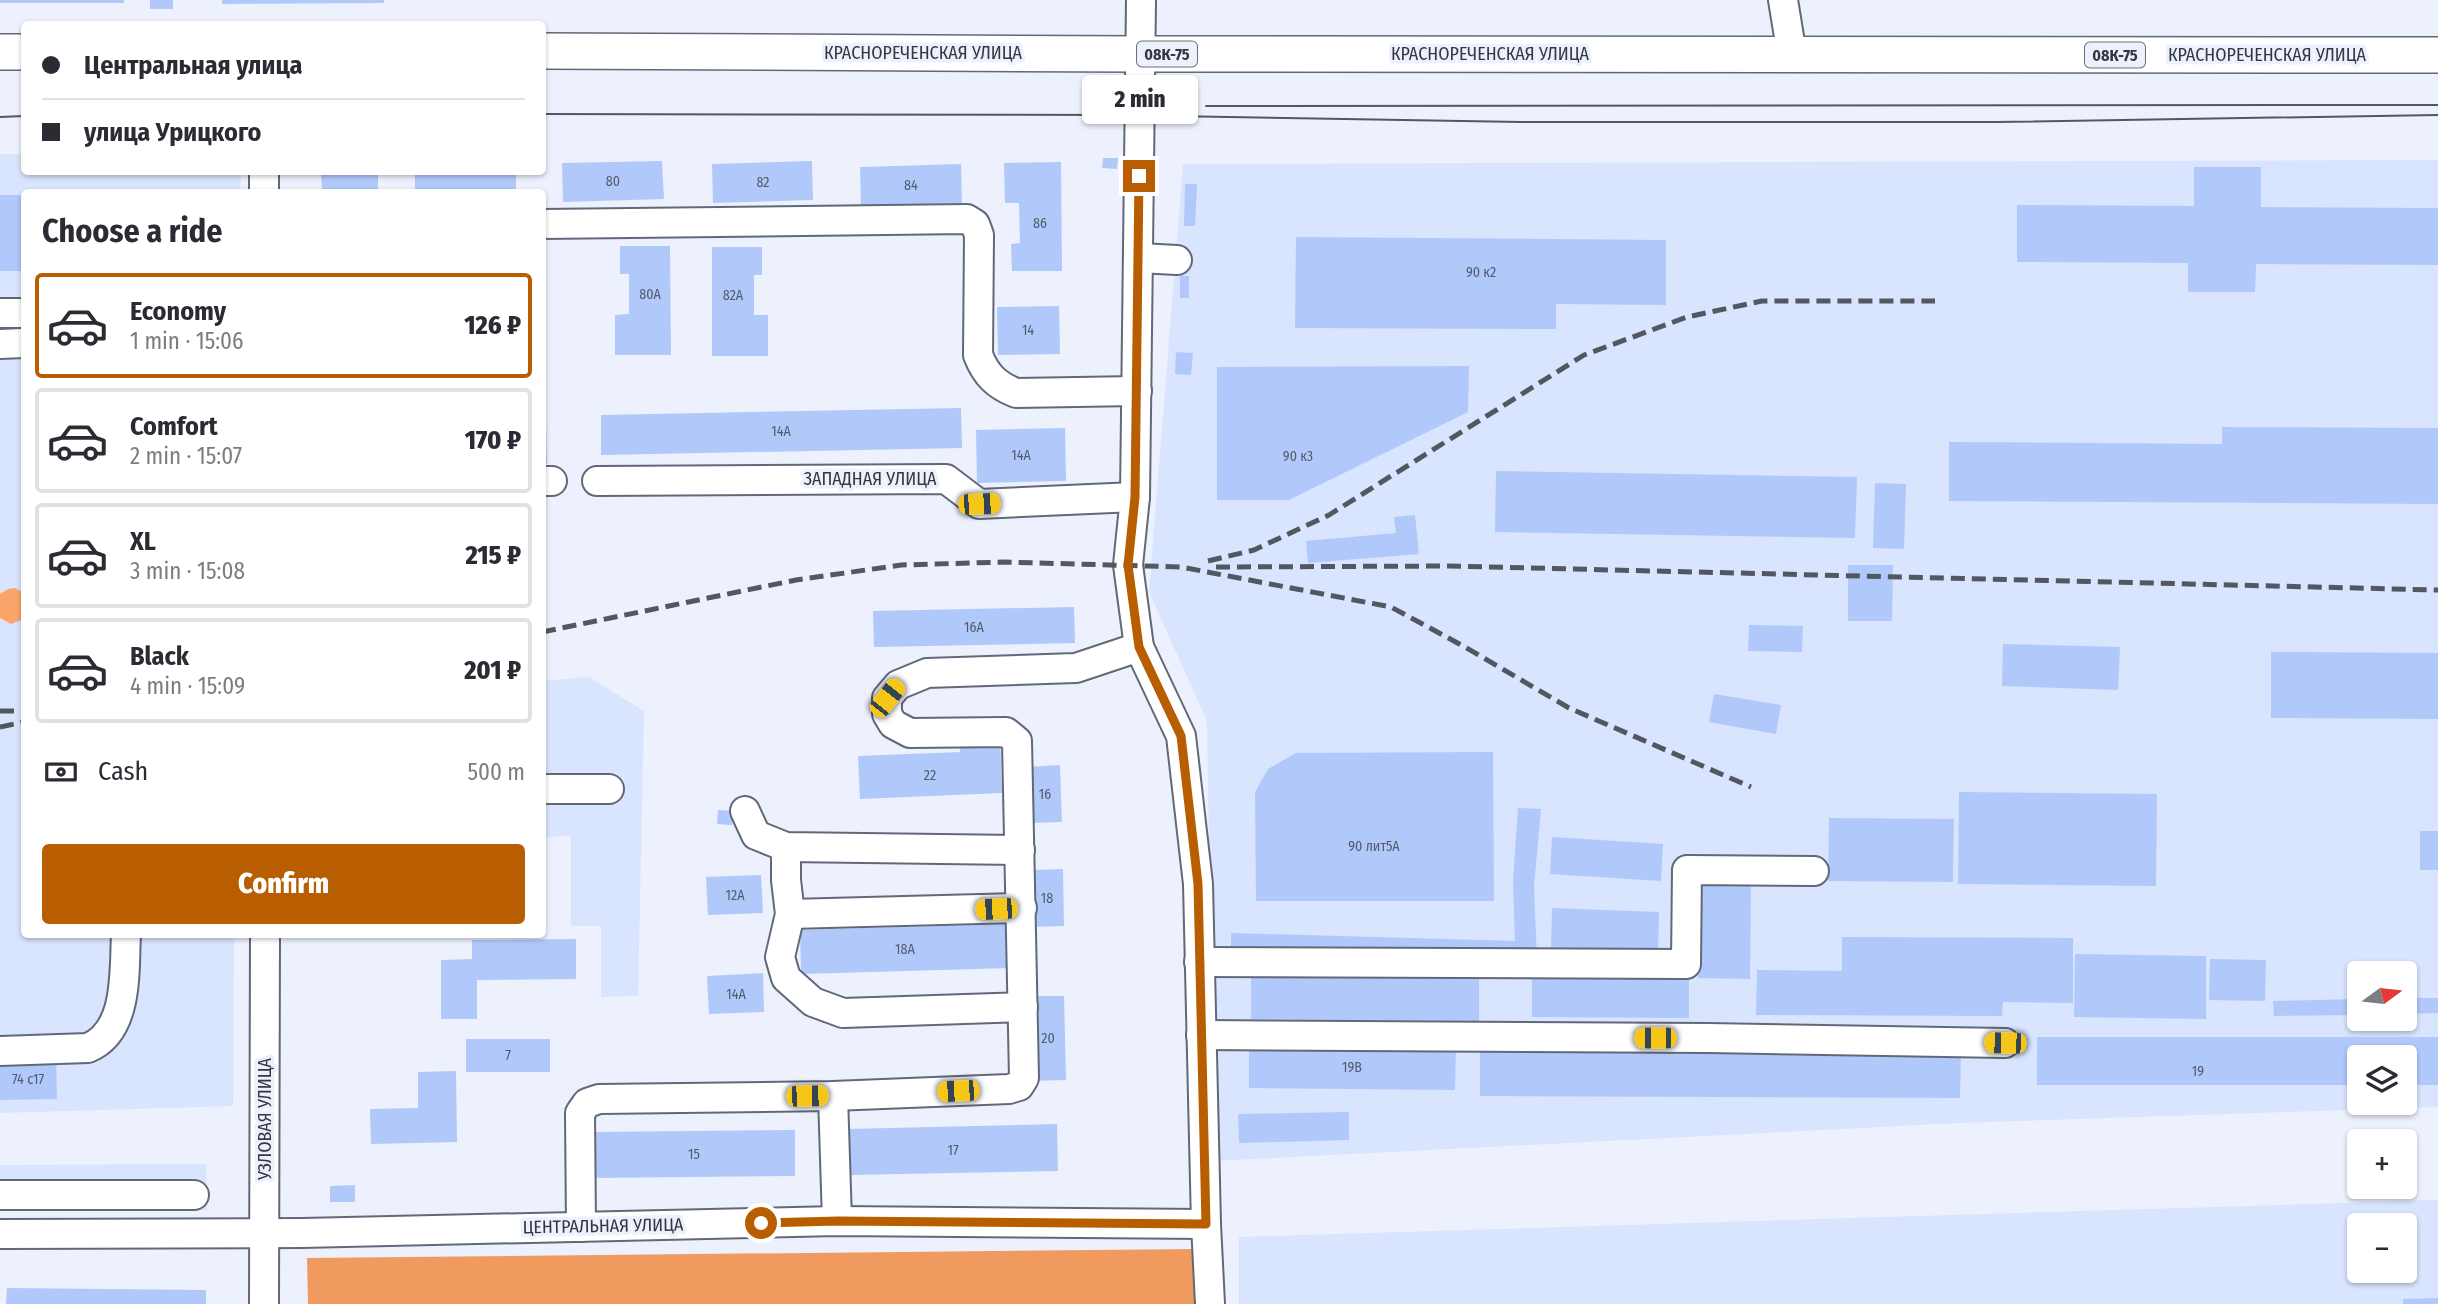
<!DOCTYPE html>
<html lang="en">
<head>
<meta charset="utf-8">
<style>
	:root { --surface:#fff; --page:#f7f7f7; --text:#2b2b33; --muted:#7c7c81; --line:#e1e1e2; --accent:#b85d00 }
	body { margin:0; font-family:"Fira Sans Condensed",sans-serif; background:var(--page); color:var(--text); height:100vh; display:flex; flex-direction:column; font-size:26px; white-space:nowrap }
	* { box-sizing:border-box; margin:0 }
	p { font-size:23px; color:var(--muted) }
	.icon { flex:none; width:38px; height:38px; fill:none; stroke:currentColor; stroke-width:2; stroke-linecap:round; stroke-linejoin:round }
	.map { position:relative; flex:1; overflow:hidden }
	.side { position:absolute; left:21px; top:189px; width:525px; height:749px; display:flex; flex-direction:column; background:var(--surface); border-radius:7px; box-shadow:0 2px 5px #0004 }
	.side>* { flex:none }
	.banner { position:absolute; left:21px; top:21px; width:525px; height:154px; border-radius:7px; box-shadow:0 2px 5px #0004; display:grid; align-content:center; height:154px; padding:0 21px; background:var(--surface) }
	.needle { width:46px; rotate:75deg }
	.fabs { position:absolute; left:2347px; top:961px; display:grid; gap:14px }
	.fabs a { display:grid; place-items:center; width:70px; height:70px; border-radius:7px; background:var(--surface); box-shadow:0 2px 5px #0004; font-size:35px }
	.end { position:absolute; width:32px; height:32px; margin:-16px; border:9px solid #b85d00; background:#fff; box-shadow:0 0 0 4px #fff }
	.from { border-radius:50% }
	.bubble { position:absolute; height:49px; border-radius:7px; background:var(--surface); box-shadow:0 2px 5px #0004; font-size:23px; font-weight:800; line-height:49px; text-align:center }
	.car { position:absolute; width:21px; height:42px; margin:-21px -10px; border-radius:9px; box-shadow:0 0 5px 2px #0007; background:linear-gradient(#f5c518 24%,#345 0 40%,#f5c518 0 76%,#345 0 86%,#f5c518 0) }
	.banner b { display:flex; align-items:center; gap:24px; height:66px; font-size:26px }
	.banner b+b { border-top:2px solid var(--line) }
	.banner i { width:18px; height:18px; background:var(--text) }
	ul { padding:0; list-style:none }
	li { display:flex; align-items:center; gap:21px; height:105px; margin:0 14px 10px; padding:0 7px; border:4px solid var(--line); border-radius:7px }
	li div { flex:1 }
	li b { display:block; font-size:26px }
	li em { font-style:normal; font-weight:800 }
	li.active { border-color:var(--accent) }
	li>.icon { width:63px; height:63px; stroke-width:1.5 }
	h2 { padding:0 21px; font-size:32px; line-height:84px }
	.pay { display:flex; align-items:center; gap:18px; height:77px; padding:0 21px; font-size:26px }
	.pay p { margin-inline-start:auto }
	.button { display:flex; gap:14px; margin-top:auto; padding:14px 21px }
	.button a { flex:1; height:80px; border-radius:7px; background:var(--accent); color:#fff; font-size:28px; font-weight:800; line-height:80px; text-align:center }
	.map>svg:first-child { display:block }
	.built { fill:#d9e4fe; fill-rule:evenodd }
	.forest { fill:#f09a60 }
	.water { fill:#fba56a }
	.building { fill:#b1c8fa }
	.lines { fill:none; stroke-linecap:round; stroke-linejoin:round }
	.minor-casing { stroke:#616979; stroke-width:32 }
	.major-casing { stroke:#616979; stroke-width:38 }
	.minor { stroke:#fff; stroke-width:28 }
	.major { stroke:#fff; stroke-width:35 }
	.tram { stroke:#53575f; stroke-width:2 }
	.rail { stroke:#53575f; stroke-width:5; stroke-dasharray:14 7; stroke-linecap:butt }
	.route { stroke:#b85d00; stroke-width:9 }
	.labels { text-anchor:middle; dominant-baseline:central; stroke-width:7; stroke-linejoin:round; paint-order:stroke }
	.number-label { font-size:14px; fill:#525b6d }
	.shield { fill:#ecf1fd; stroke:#6a6f77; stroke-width:2 }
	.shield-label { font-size:16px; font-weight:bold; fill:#33373e }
	.street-label { font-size:18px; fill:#33373e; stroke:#ecf1fd }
</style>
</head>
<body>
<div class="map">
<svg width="2438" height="1304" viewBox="0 0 2438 1304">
	<rect width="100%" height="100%" fill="#ecf1fd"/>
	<g class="built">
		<polygon points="0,154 24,154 24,172 241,172 240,192 24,192 24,934 234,935 233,1106 0,1113"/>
		<path d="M2438,160V1107L1959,1123L1214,1161L1207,721L1149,592L1183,164ZM2359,973H2404V1018H2359ZM2359,1057H2404V1102H2359Z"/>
		<polygon points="589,677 644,711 638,996 601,997 601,926 571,926 571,836 543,837 542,681"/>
		<polygon points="206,1164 207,1210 0,1211 0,1165"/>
		<path d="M2438,1200V1304H1239V1237ZM2359,1225H2404V1270H2359Z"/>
	</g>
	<polygon class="forest" points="1196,1249 1197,1304 308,1304 307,1258"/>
	<polygon class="water" points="15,588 24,593 24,619 11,624 0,618 0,594 8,589"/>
	<g class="building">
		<rect x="0" y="0" width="124" height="3"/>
		<rect x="150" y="0" width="23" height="9"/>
		<polygon points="222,0 384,0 384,3 222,4"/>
		<polygon points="1103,158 1118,158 1117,169 1102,168"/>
		<polygon points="662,161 664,199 563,202 562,163"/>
		<polygon points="812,161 813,200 713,203 712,164"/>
		<polygon points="1061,162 1062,271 1012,271 1011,244 1020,243 1019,203 1005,203 1004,163"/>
		<polygon points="961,164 962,203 861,206 860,167"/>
		<polygon points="2194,167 2261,167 2261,207 2438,208 2438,265 2256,264 2255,292 2188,292 2188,263 2017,262 2017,205 2194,206"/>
		<polygon points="321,172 378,172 378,192 322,192"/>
		<rect x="415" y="172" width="101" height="20"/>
		<polygon points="1185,184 1197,184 1195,226 1184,226"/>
		<rect x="0" y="195" width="24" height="76"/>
		<polygon points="1296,237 1666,240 1666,305 1556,304 1556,329 1295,328"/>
		<polygon points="620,246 670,246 671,355 615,355 615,315 629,314 629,274 620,274"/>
		<polygon points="712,247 762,247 762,275 754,275 754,315 768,315 768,356 712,356"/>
		<rect x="1180" y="276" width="9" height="22"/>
		<polygon points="1059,306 1060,354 998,355 997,307"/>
		<polygon points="1176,352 1193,353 1191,375 1175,374"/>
		<polygon points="1469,366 1468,412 1289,500 1217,500 1217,367"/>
		<polygon points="961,408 962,448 601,455 601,415"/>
		<polygon points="542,423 546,423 547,464 542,464"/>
		<polygon points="2222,427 2438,428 2438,504 1949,501 1949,442 2222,444"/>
		<polygon points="1065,428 1066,481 977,483 976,430"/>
		<polygon points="1496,471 1857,477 1855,538 1495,532"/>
		<polygon points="1875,483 1906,484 1904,549 1873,548"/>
		<polygon points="1415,515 1419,554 1308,563 1306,541 1396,533 1394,517"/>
		<polygon points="1848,565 1893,565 1892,621 1848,621"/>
		<polygon points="1074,607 1075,643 874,647 873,611"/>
		<polygon points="1749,625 1803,626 1802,652 1748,651"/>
		<polygon points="2003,644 2120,647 2118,690 2002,686"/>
		<polygon points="2271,652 2438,653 2438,719 2271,718"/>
		<polygon points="1714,694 1781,705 1776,734 1709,722"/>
		<polygon points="1000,737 1002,793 860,799 858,756 960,752 959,738"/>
		<polygon points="1493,752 1494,901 1256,901 1255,792 1268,769 1296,753"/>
		<polygon points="1060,765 1062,822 1029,823 1027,767"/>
		<polygon points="1959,792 2157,794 2156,886 1958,884"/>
		<polygon points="1518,808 1541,809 1534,886 1537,960 1231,951 1231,933 1515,941 1513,881"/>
		<polygon points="718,810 733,811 732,825 717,824"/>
		<polygon points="1829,818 1954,819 1953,882 1828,881"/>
		<rect x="2420" y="831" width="18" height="39"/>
		<polygon points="1552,837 1663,844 1661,881 1550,874"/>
		<polygon points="1063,869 1064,926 1031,927 1030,870"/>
		<polygon points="761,875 763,913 708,915 706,877"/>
		<polygon points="1698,883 1751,884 1750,979 1698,978"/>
		<polygon points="1552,908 1659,912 1658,953 1551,949"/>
		<polygon points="1010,924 1011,968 801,974 800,930"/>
		<polygon points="1842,937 2073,938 2073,1003 2003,1002 2002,1016 1756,1015 1757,970 1842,971"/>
		<polygon points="576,939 576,979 477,980 477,1019 441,1019 441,960 472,959 472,940"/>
		<polygon points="2075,954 2206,956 2206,1019 2074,1017"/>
		<polygon points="2210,959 2266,960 2265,1001 2209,1000"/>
		<polygon points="763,973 764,1012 709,1014 707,976"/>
		<polygon points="1251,974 1479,976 1479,1021 1251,1019"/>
		<polygon points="1532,974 1689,975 1689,1018 1532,1017"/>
		<polygon points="1030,996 1064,996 1066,1080 1031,1081"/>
		<polygon points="2404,998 2438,998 2438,1013 2404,1014"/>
		<polygon points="2359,999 2359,1015 2274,1016 2273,1001"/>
		<polygon points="2037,1037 2438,1037 2438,1085 2404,1085 2404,1057 2359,1057 2359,1085 2037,1085"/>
		<rect x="466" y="1039" width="84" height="33"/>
		<polygon points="1249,1044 1456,1046 1455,1090 1249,1088"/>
		<polygon points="1480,1051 1961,1053 1960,1098 1480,1096"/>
		<polygon points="0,1059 56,1059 57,1099 0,1100"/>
		<polygon points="456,1071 457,1142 371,1144 370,1109 418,1108 418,1072"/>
		<polygon points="1349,1112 1349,1140 1239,1143 1238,1114"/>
		<polygon points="1057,1124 1058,1171 849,1175 848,1129"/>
		<polygon points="795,1130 795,1176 592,1178 592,1132"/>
		<polygon points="355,1185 355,1202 330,1202 330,1186"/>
		<polygon points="7,1288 206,1290 206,1304 6,1304"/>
		<polygon points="2438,1298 2438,1304 2403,1304 2403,1299"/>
	</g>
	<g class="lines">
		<g class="minor-casing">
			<g id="minor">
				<polyline points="1141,0 1135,497 1128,565 1139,647 1181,736 1198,884 1206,1224 1210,1304"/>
				<polyline points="1783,0 1792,55"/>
				<polyline points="264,172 264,192"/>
				<path d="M542,224L967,219L975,224L979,235L978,355C986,375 996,385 1016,393L1137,391"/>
				<polyline points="1139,258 1177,260"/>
				<polyline points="0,313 24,313"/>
				<polyline points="0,344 24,343"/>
				<polyline points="542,481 552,481"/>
				<polyline points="597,481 946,479 979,504 1135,497"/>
				<polyline points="542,789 609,789"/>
				<polyline points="745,811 756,835 786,847 1020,850"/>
				<polyline points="786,847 786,880 790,914 780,957 786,978 813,1002 843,1013 1023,1007"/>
				<polyline points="790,914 1022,908"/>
				<polyline points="1199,962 1686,964 1687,870 1814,871"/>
				<polyline points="1201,1035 1708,1038 2005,1043"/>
				<path d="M0,1051L88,1048C129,1031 124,971 126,934"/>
				<polyline points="833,1096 837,1221"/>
				<polyline points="0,1195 194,1195"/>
				<polyline points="581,1227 580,1113 587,1103 599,1099 833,1096 1009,1089 1019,1086 1024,1078 1017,741 1006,732 910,733 893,724 887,714 887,698 898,685 927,673 1076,668 1139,647"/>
				<polyline points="0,1234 302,1233 837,1221 1206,1224"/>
				<polyline points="264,1304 265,934"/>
			</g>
		</g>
		<g class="major-casing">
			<g id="major">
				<polyline points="542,51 1140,54 2438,55"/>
				<polyline points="0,52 24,52"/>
			</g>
		</g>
		<use href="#minor" class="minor"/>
		<use href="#major" class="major"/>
		<g class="tram">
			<polyline points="1206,106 2438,105"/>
			<polyline points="542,114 1112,115 1521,122 1995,122 2438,115"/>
			<polyline points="0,117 24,116"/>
		</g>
		<g class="rail">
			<polyline points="1208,561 1254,550 1329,515 1584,355 1687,317 1762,301 1935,301"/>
			<polyline points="1216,567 1448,566 2438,590"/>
			<polyline points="542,632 796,580 901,565 1005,562 1181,567 1391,607 1465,647 1569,708 1751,787"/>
			<polyline points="0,711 24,711"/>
			<polyline points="0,727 24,722"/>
		</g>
	</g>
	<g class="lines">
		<polyline class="route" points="761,1223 838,1221 1206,1224 1198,884 1181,736 1139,647 1128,565 1135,497 1139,176"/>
	</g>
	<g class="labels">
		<g class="number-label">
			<text x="613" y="181">80</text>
			<text x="763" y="182">82</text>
			<text x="911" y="185">84</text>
			<text x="1040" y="223">86</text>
			<text x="1481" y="272">90 к2</text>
			<text x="650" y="294">80А</text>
			<text x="733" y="295">82А</text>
			<text x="1028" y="330">14</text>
			<text x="781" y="431">14А</text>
			<text x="1021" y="455">14А</text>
			<text x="1298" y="456">90 к3</text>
			<text x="974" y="627">16А</text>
			<text x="930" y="775">22</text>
			<text x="1045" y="794">16</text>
			<text x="1374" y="846">90 лит5А</text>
			<text x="735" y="895">12А</text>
			<text x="1047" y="898">18</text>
			<text x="905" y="949">18А</text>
			<text x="736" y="994">14А</text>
			<text x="1048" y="1038">20</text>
			<text x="508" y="1055">7</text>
			<text x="1352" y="1067">19В</text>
			<text x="2198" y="1071">19</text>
			<text x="28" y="1079">74 с17</text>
			<text x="953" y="1150">17</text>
			<text x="694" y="1154">15</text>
		</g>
		<g class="shield">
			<rect x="1137" y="41.5" width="60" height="25" rx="5"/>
			<rect x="2085" y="42.5" width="60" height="25" rx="5"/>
		</g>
		<g class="shield-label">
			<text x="1167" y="54">08К-75</text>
			<text x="2115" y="55">08К-75</text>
		</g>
		<g class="street-label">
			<text x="923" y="53">КРАСНОРЕЧЕНСКАЯ УЛИЦА</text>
			<text x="1490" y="54">КРАСНОРЕЧЕНСКАЯ УЛИЦА</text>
			<text x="2267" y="55">КРАСНОРЕЧЕНСКАЯ УЛИЦА</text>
			<text x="870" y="479">ЗАПАДНАЯ УЛИЦА</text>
			<text transform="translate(265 1119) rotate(-90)">УЗЛОВАЯ УЛИЦА</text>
			<text transform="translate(603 1226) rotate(-1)">ЦЕНТРАЛЬНАЯ УЛИЦА</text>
		</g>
	</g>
</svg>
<div class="fabs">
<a><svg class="needle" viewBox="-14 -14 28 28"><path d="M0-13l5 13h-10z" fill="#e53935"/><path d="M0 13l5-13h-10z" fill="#7c7c81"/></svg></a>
<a><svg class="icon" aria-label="layers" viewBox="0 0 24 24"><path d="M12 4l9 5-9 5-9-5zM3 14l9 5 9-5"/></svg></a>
<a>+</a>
<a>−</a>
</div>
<i class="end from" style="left:761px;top:1223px"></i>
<i class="end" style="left:1139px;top:176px"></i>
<div class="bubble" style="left:1082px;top:75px;width:116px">2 min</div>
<i class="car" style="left:979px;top:504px;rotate:88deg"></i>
<i class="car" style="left:887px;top:698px;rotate:38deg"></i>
<i class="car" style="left:996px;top:909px;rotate:268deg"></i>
<i class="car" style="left:1655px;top:1038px;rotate:270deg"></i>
<i class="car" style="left:2005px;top:1043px;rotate:271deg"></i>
<i class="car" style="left:958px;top:1091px;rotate:268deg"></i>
<i class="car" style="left:807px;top:1096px;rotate:89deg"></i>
<div class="banner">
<b><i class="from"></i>Центральная улица</b>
<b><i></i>улица Урицкого</b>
</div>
<section class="side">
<h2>Choose a ride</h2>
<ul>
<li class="active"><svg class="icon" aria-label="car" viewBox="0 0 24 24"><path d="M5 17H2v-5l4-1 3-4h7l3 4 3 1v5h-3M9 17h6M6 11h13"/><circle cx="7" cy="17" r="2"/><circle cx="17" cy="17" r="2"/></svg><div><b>Economy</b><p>1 min · 15:06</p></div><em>126 ₽</em></li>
<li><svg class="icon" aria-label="car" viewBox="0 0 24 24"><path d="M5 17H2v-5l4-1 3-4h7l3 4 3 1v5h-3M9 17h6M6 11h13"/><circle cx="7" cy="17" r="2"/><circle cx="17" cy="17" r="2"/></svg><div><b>Comfort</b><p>2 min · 15:07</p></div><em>170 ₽</em></li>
<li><svg class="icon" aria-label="car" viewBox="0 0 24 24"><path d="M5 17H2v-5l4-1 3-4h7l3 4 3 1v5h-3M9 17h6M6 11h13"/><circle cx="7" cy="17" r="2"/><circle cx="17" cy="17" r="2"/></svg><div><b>XL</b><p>3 min · 15:08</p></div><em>215 ₽</em></li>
<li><svg class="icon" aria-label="car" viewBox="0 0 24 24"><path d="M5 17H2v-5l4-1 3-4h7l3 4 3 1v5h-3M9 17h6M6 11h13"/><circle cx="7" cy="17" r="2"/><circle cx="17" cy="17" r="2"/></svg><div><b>Black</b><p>4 min · 15:09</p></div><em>201 ₽</em></li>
</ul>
<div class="pay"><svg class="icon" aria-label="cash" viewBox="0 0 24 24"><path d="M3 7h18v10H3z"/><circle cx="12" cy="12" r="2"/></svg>Cash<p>500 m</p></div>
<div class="button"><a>Confirm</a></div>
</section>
</div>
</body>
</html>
